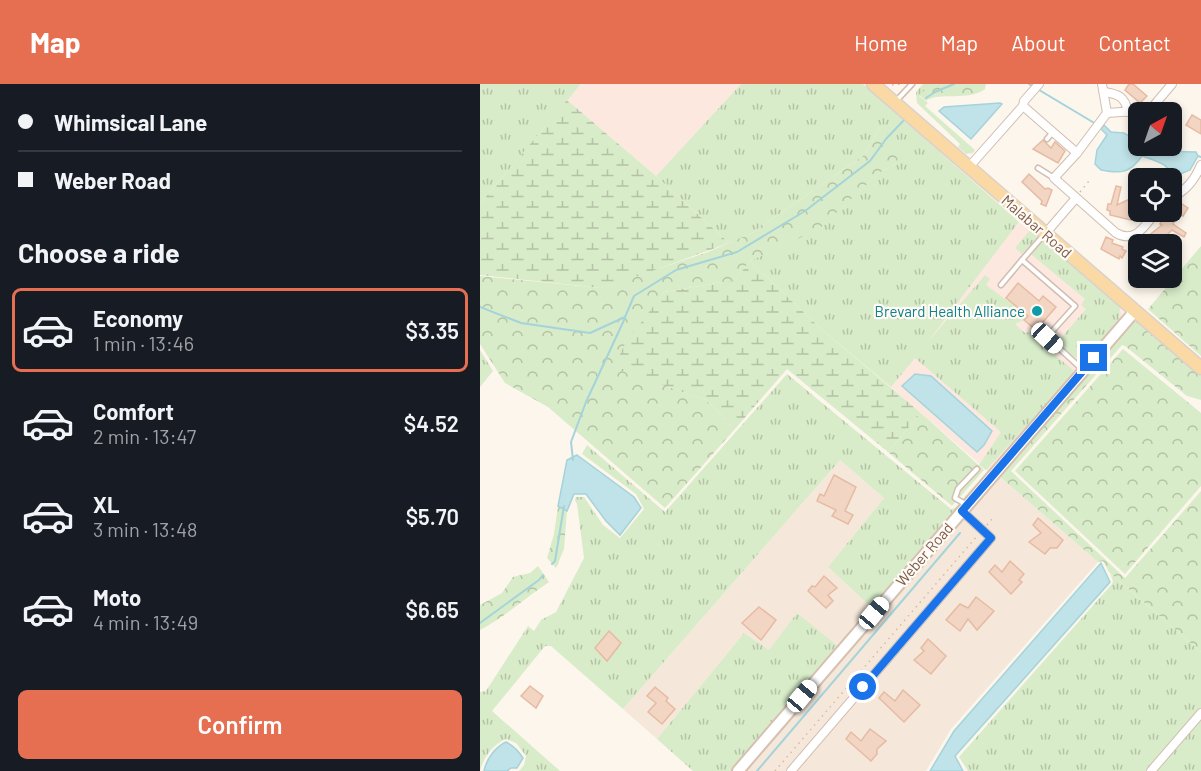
<!DOCTYPE html>
<html lang="en">
<head>
<meta charset="utf-8">
<style>
	:root { --surface:#171b24; --page:#242831; --text:#f1f3f6; --muted:#9ea1a6; --line:#363941; --accent:#e76f51 }
	body { margin:0; font-family:Barlow,sans-serif; background:var(--page); color:var(--text); height:100vh; display:flex; flex-direction:column; font-size:22px; white-space:nowrap }
	* { box-sizing:border-box; margin:0 }
	p { font-size:20px; color:var(--muted) }
	.icon { flex:none; width:33px; height:33px; fill:none; stroke:currentColor; stroke-width:2; stroke-linecap:round; stroke-linejoin:round }
	.map { position:relative; flex:1; overflow:hidden }
	.side { display:flex; flex-direction:column; background:var(--surface); width:480px }
	.side>* { flex:none }
	.guide { display:grid; align-content:center; height:132px; padding:0 18px; background:var(--surface) }
	.needle { width:39px; rotate:40deg }
	.tools { position:absolute; left:648px; top:18px; display:grid; gap:12px }
	.tools a { display:grid; place-items:center; width:54px; height:54px; border-radius:9px; background:var(--surface); box-shadow:0 3px 9px #0003; font-size:30px }
	.end { position:absolute; width:27px; height:27px; margin:-14px; border:8px solid #1a73e8; background:#fff; box-shadow:0 0 0 3px #fff }
	.from { border-radius:50% }
	.car { position:absolute; width:18px; height:36px; margin:-18px -9px; border-radius:8px; box-shadow:0 0 4px 2px #0007; background:linear-gradient(#fff 24%,#345 0 40%,#fff 0 76%,#345 0 86%,#fff 0) }
	.guide b { display:flex; align-items:center; gap:21px; height:57px; font-size:22px }
	.guide b+b { border-top:2px solid var(--line) }
	.guide i { width:15px; height:15px; background:var(--text) }
	ul { padding:0; list-style:none }
	li { display:flex; align-items:center; gap:18px; height:84px; margin:0 12px 9px; padding:0 6px; border:3px solid transparent; border-radius:9px }
	li div { flex:1 }
	li b { display:block; font-size:22px }
	li em { font-style:normal; font-weight:600 }
	li.active { border-color:var(--accent) }
	li>.icon { width:54px; height:54px; stroke-width:1.5 }
	h2 { padding:0 18px; font-size:27px; line-height:72px }
	.cta { display:flex; gap:12px; margin-top:auto; padding:12px 18px }
	.cta a { flex:1; height:69px; border-radius:9px; background:var(--accent); color:#fff; font-size:24px; font-weight:600; line-height:69px; text-align:center }
	header { display:flex; align-items:center; gap:36px; box-sizing:border-box; height:84px; padding:0 30px; background:var(--accent); color:#fff }
	header strong { font-size:28px }
	nav { display:flex; gap:33px; margin-inline-start:auto; font-size:21px }
	main { display:flex; flex:1; min-height:0 }
	.map>svg:first-child { display:block }
	.residential { fill:#f5e8da }
	.commercial { fill:#fde8e0 }
	.grass { fill:url(#grass-tufts) }
	.forest { fill:url(#forest-crowns) }
	.wetland { fill:url(#wetland-marsh) }
	.water { fill:#bfe3e8; stroke:#a5d3da; stroke-width:1.5 }
	.lines { fill:none; stroke-linecap:round; stroke-linejoin:round }
	.stream { stroke:#a5d3da; stroke-width:2 }
	.building { fill:#f3d5c3; stroke:#e6bba3; stroke-width:1.5 }
	.lane-casing { stroke:#d1beb0; stroke-width:7 }
	.street-casing { stroke:#d1beb0; stroke-width:10 }
	.secondary-casing { stroke:#d6c0b0; stroke-width:14 }
	.primary-casing { stroke:#dad1cd; stroke-width:15 }
	.path { stroke:#d9b8a5; stroke-width:1.5; stroke-dasharray:1.5 4.5; stroke-linecap:butt }
	.lane { stroke:#fff; stroke-width:4 }
	.street { stroke:#fff; stroke-width:8 }
	.secondary { stroke:#fff; stroke-width:10 }
	.primary { stroke:#fbd9a5; stroke-width:12 }
	.route { stroke:#1a73e8; stroke-width:8 }
	.culture-dot { fill:#0f9aa8; stroke:#fffaf3; stroke-width:2 }
	.labels { text-anchor:middle; dominant-baseline:central; stroke-width:4.5; stroke-linejoin:round; paint-order:stroke }
	.street-label { font-size:15px; fill:#7a5c4d; stroke:#fffaf3 }
	.culture-label { font-size:15px; fill:#0d838f; stroke:#fffaf3; text-anchor:end }
</style>
</head>
<body>
<header>
<strong>Map</strong>
<nav><a>Home</a><a>Map</a><a>About</a><a>Contact</a></nav>
</header>
<main>
<section class="side">
<div class="guide">
<b><i class="from"></i>Whimsical Lane</b>
<b><i></i>Weber Road</b>
</div>
<h2>Choose a ride</h2>
<ul>
<li class="active"><svg class="icon" aria-label="car" viewBox="0 0 24 24"><path d="M5 17H2v-5l4-1 3-4h7l3 4 3 1v5h-3M9 17h6M6 11h13"/><circle cx="7" cy="17" r="2"/><circle cx="17" cy="17" r="2"/></svg><div><b>Economy</b><p>1 min · 13:46</p></div><em>$3.35</em></li>
<li><svg class="icon" aria-label="car" viewBox="0 0 24 24"><path d="M5 17H2v-5l4-1 3-4h7l3 4 3 1v5h-3M9 17h6M6 11h13"/><circle cx="7" cy="17" r="2"/><circle cx="17" cy="17" r="2"/></svg><div><b>Comfort</b><p>2 min · 13:47</p></div><em>$4.52</em></li>
<li><svg class="icon" aria-label="car" viewBox="0 0 24 24"><path d="M5 17H2v-5l4-1 3-4h7l3 4 3 1v5h-3M9 17h6M6 11h13"/><circle cx="7" cy="17" r="2"/><circle cx="17" cy="17" r="2"/></svg><div><b>XL</b><p>3 min · 13:48</p></div><em>$5.70</em></li>
<li><svg class="icon" aria-label="car" viewBox="0 0 24 24"><path d="M5 17H2v-5l4-1 3-4h7l3 4 3 1v5h-3M9 17h6M6 11h13"/><circle cx="7" cy="17" r="2"/><circle cx="17" cy="17" r="2"/></svg><div><b>Moto</b><p>4 min · 13:49</p></div><em>$6.65</em></li>
</ul>
<div class="cta"><a>Confirm</a></div>
</section>
<div class="map">
<svg width="721" height="687" viewBox="0 0 721 687">
	<defs>
		<pattern id="grass-tufts" width="24" height="20" patternUnits="userSpaceOnUse" patternTransform="scale(1.5)"><rect width="24" height="20" fill="#d8ecc9"/><path d="M3 7l-1-3M5 7V3M7 7l1-3M15 17l-1-3M17 17v-4M19 17l1-3" fill="none" stroke="#b4c2a5"/></pattern>
		<pattern id="forest-crowns" width="20" height="18" patternUnits="userSpaceOnUse" patternTransform="scale(1.5)"><rect width="20" height="18" fill="#d8ecc9"/><path d="M2 6a3 3 0 1 1 6 0M12 15a3 3 0 1 1 6 0" fill="none" stroke="#b4c2a5"/></pattern>
		<pattern id="wetland-marsh" width="20" height="14" patternUnits="userSpaceOnUse" patternTransform="scale(1.5)"><rect width="20" height="14" fill="#d8ecc9"/><path d="M1 5h8M5 5V1M11 12h8M15 12V8" fill="none" stroke="#b4c2a5"/></pattern>
	</defs>
	<rect width="100%" height="100%" fill="#fdf6ec"/>
	<g class="residential">
		<polygon points="360,376 404,414 348,483 392,524 505,390 507,392 342,584 289,566 264,549 177,655 143,625"/>
		<polygon points="518,391 618,478 471,645 446,687 263,687"/>
	</g>
	<g class="commercial">
		<polygon points="101,0 261,0 176,92 87,16"/>
		<polygon points="539,138 637,218 643,228 641,235 510,389 411,303"/>
	</g>
	<g class="grass">
		<polygon points="0,0 101,0 0,120"/>
		<polygon points="261,0 383,0 539,138 446,260 505,191 510,195 506,201 548,232 544,236 535,240 545,249 556,246 550,250 593,286 592,292 506,386 499,381 521,348 435,274 411,303 340,244 270,177 338,145 399,89 417,79 400,43 383,72 272,149 249,159 176,92"/>
		<polygon points="443,0 457,0 452,5 450,2 439,12 448,19 445,22 495,66 493,69 486,70 478,63 480,60 437,19 436,8"/>
		<path d="M550,146L620,203L640,223L639,237L603,277C593,272 571,263 575,250L581,254L606,225L601,221L605,215L546,166L542,170L535,164Z"/>
		<polygon points="0,266 13,287 0,303"/>
		<path d="M307,290L471,425L475,424L505,390L392,524L348,483L404,414L360,376L143,625L71,562H65L12,627L80,687H39L44,681L46,672L36,659L26,655C13,660 3,674 0,687V608L6,607L48,542L54,547L61,536L76,528L104,474L97,420L95,416L96,413H104L123,441L140,454L164,425L156,410L102,370L107,361L185,428Z"/>
		<polygon points="630,489 721,568 721,687 488,687 479,673 632,500 633,497"/>
		<polygon points="317,529 359,563 253,687 213,687 177,655 264,549 289,566"/>
	</g>
	<g class="forest">
		<path d="M457,0H506L505,5C488,18 459,7 446,17L439,11L450,2L452,4Z"/>
		<polygon points="400,43 421,60 417,79 399,89 339,145 270,177 255,196 184,208 134,284 226,316 255,345 185,424 68,323 25,299 0,260 0,192 121,204 228,168 272,149 383,72"/>
		<polygon points="721,162 721,272 668,225"/>
		<polygon points="655,233 721,290 721,316 707,312 645,262 642,261 531,387 645,494 721,407 721,568 629,488 623,477 618,478 518,391"/>
		<polygon points="643,265 721,329 721,402 645,490 535,387"/>
		<polygon points="441,329 504,386 472,422 408,368"/>
		<polygon points="78,422 87,427 84,465 76,484 67,474 74,450"/>
		<path d="M58,482L69,498C46,513 25,533 0,546V521L22,509L33,493L50,489Z"/>
	</g>
	<g class="wetland">
		<polygon points="87,16 176,92 249,159 164,190 121,204 0,191 0,120"/>
		<polygon points="270,177 340,244 441,329 408,368 307,285 255,345 226,316 133,284 145,260 184,208 255,196"/>
	</g>
	<g class="water">
		<polygon points="520,19 522,20 491,55 459,27 464,23"/>
		<path d="M624,41L631,48L644,49L658,57V62H666L674,67L716,68L718,72L710,86L693,93C688,79 676,77 662,72C650,89 642,90 621,86L615,80L617,66L627,51L621,45Z"/>
		<polygon points="435,290 451,292 512,347 504,361 497,368 422,302"/>
		<polygon points="97,371 154,413 161,424 140,451 126,437 106,410 94,410 87,427 78,422 87,376"/>
		<polygon points="621,479 630,498 475,672 483,687 450,687 474,647"/>
		<path d="M26,658C34,662 38,666 43,674L37,684H31L27,687H4C6,676 15,663 26,658Z"/>
	</g>
	<g class="lines">
		<g class="stream">
			<polyline points="549,0 616,40"/>
			<polyline points="446,14 455,8 474,0"/>
			<polyline points="718,72 721,73"/>
			<polyline points="0,223 41,239 110,249 145,233 154,212 196,186 257,168 325,127 390,77 406,55 424,36"/>
			<polyline points="93,376 91,358 106,318 145,234"/>
			<polyline points="72,480 75,477 84,422"/>
			<polyline points="0,539 59,496 63,491"/>
			<polyline points="277,687 480,449"/>
		</g>
	</g>
	<g class="building">
		<polygon points="649,0 653,0 667,12 660,19 645,6"/>
		<polygon points="712,31 721,36 721,50 706,41"/>
		<polygon points="563,56 571,64 575,58 585,67 578,79 553,65"/>
		<polygon points="549,90 565,105 568,104 572,106 566,122 561,120 562,117 542,98"/>
		<polygon points="636,102 641,103 637,121 650,115 651,136 630,131 630,127 627,126 628,120 631,120"/>
		<polygon points="699,118 708,124 703,132 698,130 693,140 706,149 704,153 692,146 684,154 691,160 658,160 682,141 680,140 683,133 692,137 692,120 696,122"/>
		<polygon points="626,153 633,156 632,159 643,163 642,165 646,167 642,174 640,172 639,175 621,165"/>
		<polygon points="538,199 559,217 563,212 576,223 556,246 544,236 548,232 526,214"/>
		<polygon points="354,391 376,403 365,427 373,431 368,440 352,432 356,426 337,417 340,410 344,412"/>
		<polygon points="558,434 583,456 577,464 570,464 565,470 549,458 561,449 553,441"/>
		<polygon points="530,477 544,490 539,496 542,498 531,510 509,488 515,481 522,488"/>
		<polygon points="344,492 357,504 348,511 353,517 346,524 328,507 332,502 335,503"/>
		<polygon points="496,513 514,527 497,546 488,535 480,547 466,536 480,520 488,524"/>
		<polygon points="279,523 296,536 281,556 262,539"/>
		<polygon points="129,547 141,559 127,577 115,564"/>
		<polygon points="448,555 466,572 451,590 434,576 444,567 441,564"/>
		<polygon points="50,602 63,612 56,624 41,612"/>
		<polygon points="175,603 188,614 186,617 195,625 182,640 168,628 176,619 167,612"/>
		<polygon points="423,606 440,621 424,638 399,614 404,608 415,617"/>
		<polygon points="390,645 406,657 397,665 397,670 391,677 366,655 371,648 381,657"/>
	</g>
	<g class="lines">
		<g class="lane-casing">
			<g id="lane">
				<polyline points="417,16 432,0"/>
				<polyline points="567,55 572,49"/>
				<polyline points="558,84 574,94"/>
				<polyline points="542,176 563,152"/>
				<polyline points="521,201 542,176 595,222 567,253 603,286"/>
				<polyline points="487,421 475,414 478,405 497,385"/>
			</g>
		</g>
		<g class="street-casing">
			<g id="street">
				<path d="M622,0L627,29L597,69L574,94L636,149C656,160 665,141 676,128"/>
				<path d="M624,8C639,10 645,13 648,28"/>
				<polyline points="543,22 597,69"/>
				<polyline points="627,29 670,26 692,0"/>
				<polyline points="489,83 543,22 544,17 559,0"/>
				<path d="M692,114C707,105 714,97 721,81"/>
				<polyline points="565,150 596,114"/>
				<polyline points="311,687 511,454 482,427"/>
				<polyline points="671,687 721,629"/>
			</g>
		</g>
		<g class="secondary-casing">
			<polyline id="secondary" points="258,687 655,227"/>
		</g>
		<g class="primary-casing">
			<polyline id="primary" points="393,0 721,284"/>
		</g>
		<g class="path">
			<polyline points="412,1 421,0"/>
			<polyline points="600,108 609,97"/>
			<polyline points="507,441 512,435"/>
			<polyline points="295,687 498,451"/>
		</g>
		<use href="#lane" class="lane"/>
		<use href="#street" class="street"/>
		<use href="#secondary" class="secondary"/>
		<use href="#primary" class="primary"/>
	</g>
	<g class="lines">
		<polyline class="route" points="383,603 511,454 482,427 614,274"/>
	</g>
	<circle class="culture-dot" cx="557" cy="227" r="6"/>
	<g class="labels">
		<g class="street-label">
			<text transform="translate(557 142) rotate(41)">Malabar Road</text>
			<text transform="translate(444 470) rotate(-49)">Weber Road</text>
		</g>
		<g class="culture-label">
			<text x="545" y="227">Brevard Health Alliance</text>
		</g>
	</g>
</svg>
<div class="tools">
<a><svg class="needle" viewBox="-14 -14 28 28"><path d="M0-13l5 13h-10z" fill="#e53935"/><path d="M0 13l5-13h-10z" fill="#9ea1a6"/></svg></a>
<a><svg class="icon" aria-label="locate" viewBox="0 0 24 24"><circle cx="12" cy="12" r="6"/><path d="M12 2v4M12 18v4M2 12h4M18 12h4"/></svg></a>
<a><svg class="icon" aria-label="layers" viewBox="0 0 24 24"><path d="M12 4l9 5-9 5-9-5zM3 14l9 5 9-5"/></svg></a>
</div>
<i class="end from" style="left:383px;top:603px"></i>
<i class="end" style="left:614px;top:274px"></i>
<i class="car" style="left:567px;top:254px;rotate:133deg"></i>
<i class="car" style="left:394px;top:529px;rotate:40deg"></i>
<i class="car" style="left:322px;top:612px;rotate:40deg"></i>
</div>
</main>
</body>
</html>
